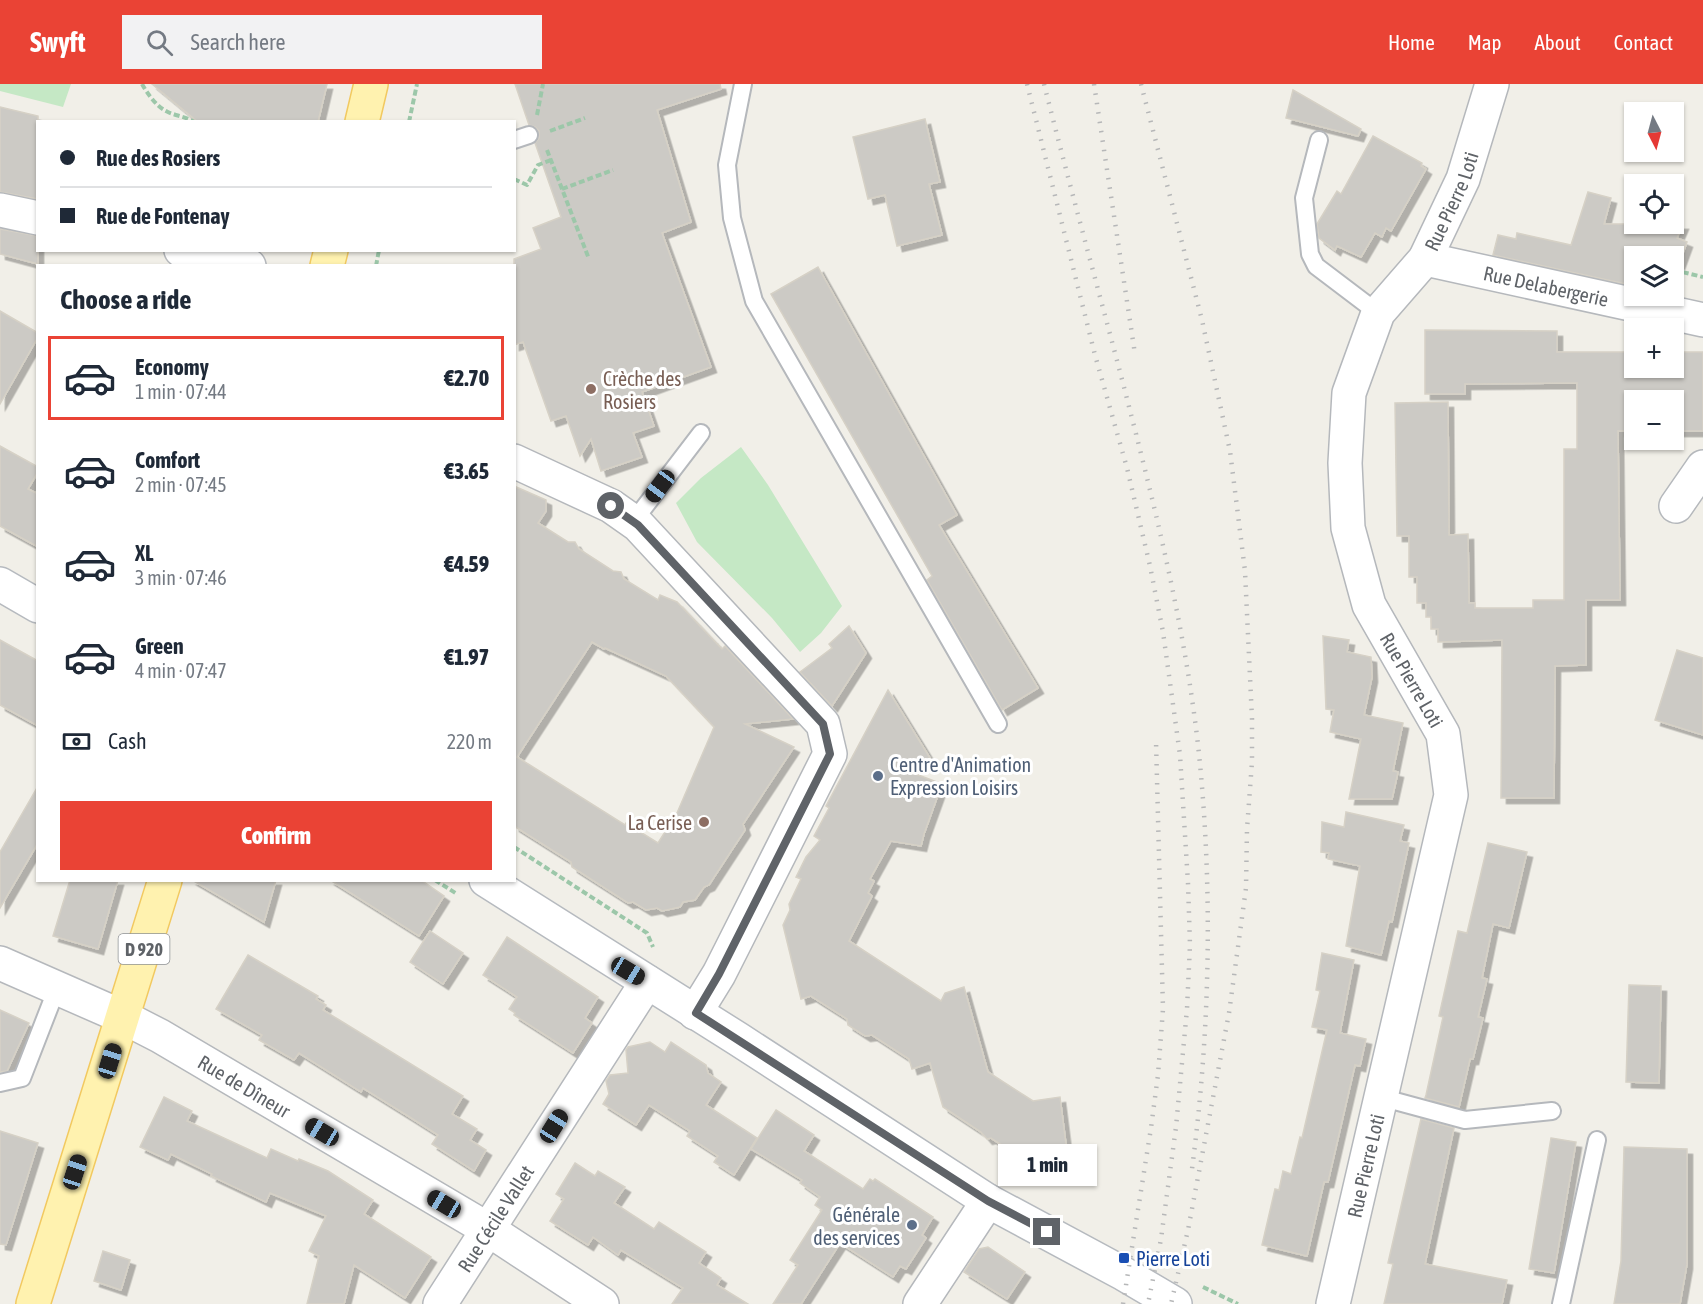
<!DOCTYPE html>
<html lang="en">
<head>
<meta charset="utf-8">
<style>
	:root { --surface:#fff; --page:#f2f2f3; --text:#1f2937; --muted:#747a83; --line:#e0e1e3; --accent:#ea4335 }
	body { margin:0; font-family:"Asap Condensed",sans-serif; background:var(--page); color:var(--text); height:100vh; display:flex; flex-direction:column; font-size:22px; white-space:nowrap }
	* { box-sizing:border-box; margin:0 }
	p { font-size:20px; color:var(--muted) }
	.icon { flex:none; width:33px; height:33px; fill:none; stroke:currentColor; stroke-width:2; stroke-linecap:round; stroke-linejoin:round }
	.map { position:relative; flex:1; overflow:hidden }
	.sheet { position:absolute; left:36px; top:180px; width:480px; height:618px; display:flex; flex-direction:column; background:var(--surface); border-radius:0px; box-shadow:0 2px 4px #0004 }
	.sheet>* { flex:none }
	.banner { position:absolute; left:36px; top:36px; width:480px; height:132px; border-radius:0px; box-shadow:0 2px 4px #0004; display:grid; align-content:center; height:132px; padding:0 24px; background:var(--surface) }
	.needle { width:39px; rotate:174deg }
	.tools { position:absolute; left:1624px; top:18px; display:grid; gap:12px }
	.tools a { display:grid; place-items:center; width:60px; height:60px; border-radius:0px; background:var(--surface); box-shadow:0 2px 4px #0004; font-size:30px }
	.end { position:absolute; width:27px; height:27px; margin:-14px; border:8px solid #5f6368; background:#fff; box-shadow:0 0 0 3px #fff }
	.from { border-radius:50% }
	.bubble { position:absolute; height:42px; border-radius:0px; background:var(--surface); box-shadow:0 2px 4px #0004; font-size:20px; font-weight:800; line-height:42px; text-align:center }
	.car { position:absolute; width:18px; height:36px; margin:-18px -9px; border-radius:8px; box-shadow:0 0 4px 2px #0007; background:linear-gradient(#222 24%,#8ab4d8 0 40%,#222 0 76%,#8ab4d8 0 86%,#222 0) }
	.banner b { display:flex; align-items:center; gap:21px; height:57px; font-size:22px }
	.banner b+b { border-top:2px solid var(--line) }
	.banner i { width:15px; height:15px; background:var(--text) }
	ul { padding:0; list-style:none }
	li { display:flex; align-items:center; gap:18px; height:84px; margin:0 12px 9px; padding:0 12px; border:3px solid transparent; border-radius:0px }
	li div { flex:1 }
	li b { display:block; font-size:22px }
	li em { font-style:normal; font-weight:800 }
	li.selected { border-color:var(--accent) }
	li>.icon { width:54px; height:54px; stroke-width:1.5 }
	h2 { padding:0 24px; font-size:27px; line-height:72px }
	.pay { display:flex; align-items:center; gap:15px; height:66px; padding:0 24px; font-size:22px }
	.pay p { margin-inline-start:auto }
	.button { display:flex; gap:12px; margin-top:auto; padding:12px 24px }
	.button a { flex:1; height:69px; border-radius:0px; background:var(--accent); color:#fff; font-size:24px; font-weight:800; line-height:69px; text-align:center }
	header { display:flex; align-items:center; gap:36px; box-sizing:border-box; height:84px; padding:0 30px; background:var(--accent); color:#fff }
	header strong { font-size:28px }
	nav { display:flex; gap:33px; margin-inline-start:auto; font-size:21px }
	.search { width:420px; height:54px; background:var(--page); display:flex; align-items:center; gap:15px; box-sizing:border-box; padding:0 21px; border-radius:0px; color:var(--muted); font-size:22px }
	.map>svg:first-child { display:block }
	.green { fill:#c5e8c5 }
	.building { fill:#cccac5; stroke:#d6d1c6; stroke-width:1.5; fill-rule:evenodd; filter:url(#shadow) }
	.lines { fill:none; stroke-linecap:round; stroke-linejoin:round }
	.service-casing { stroke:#b5b8bc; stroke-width:20 }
	.minor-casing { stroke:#b5b8bc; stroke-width:36 }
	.secondary-casing { stroke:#b6babf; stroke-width:36 }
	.primary-casing { stroke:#f2c960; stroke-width:36 }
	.path { stroke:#9cc7a9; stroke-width:4; stroke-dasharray:6 3; stroke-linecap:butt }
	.service { stroke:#fff; stroke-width:16 }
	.minor { stroke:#fff; stroke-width:33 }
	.secondary { stroke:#fff; stroke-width:33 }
	.primary { stroke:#fff2af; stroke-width:33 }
	.rail { stroke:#b6b7b8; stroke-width:4.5; stroke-dasharray:1.5 8; stroke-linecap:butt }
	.route { stroke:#5f6368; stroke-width:8 }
	.education-dot { fill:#8d6e63; stroke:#fff; stroke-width:2 }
	.service-dot { fill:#5c6f8a; stroke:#fff; stroke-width:2 }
	.transit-dot { fill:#1a4fb4; stroke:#fff; stroke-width:2 }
	.labels { text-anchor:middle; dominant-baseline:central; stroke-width:6; stroke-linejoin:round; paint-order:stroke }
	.shield { fill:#fff; stroke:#8f9295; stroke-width:1.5 }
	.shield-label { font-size:18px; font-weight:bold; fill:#5f6368 }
	.street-label { font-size:20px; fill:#5f6368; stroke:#fff }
	.education-label { font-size:20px; fill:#785e54; stroke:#fff; text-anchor:start }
	.service-label { font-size:20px; fill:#4e5e75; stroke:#fff; text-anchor:start }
	.transit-label { font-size:20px; fill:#164399; stroke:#fff; text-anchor:start }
</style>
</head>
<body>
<header>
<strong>Swyft</strong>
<div class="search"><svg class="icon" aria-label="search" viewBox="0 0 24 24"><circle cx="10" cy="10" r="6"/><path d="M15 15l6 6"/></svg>Search here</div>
<nav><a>Home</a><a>Map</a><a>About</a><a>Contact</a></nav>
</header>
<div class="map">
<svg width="1703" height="1220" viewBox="0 0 1703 1220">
	<defs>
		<filter id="shadow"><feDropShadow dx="5.5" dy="5.5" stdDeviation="0" flood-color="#0004"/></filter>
	</defs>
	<rect width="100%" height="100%" fill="#f1efe8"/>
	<g class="green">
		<polygon points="0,0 71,0 63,23 0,7"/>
		<polygon points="741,363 768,401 842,522 821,549 800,568 772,534 697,458 676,419 701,394"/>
	</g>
	<g class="building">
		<polygon points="152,0 327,0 318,38 198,38"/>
		<polygon points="515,0 720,0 721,5 657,26 691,138 662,149 711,283 642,308 654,342 633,349 642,373 601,387 591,355 580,372 566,332 551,337 523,258 514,261 514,175 541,165 533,144 561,133 535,59 539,54 539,47 535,43 529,41"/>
		<polygon points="1293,6 1361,45 1358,52 1286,34"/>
		<polygon points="0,23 38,32 38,115 0,108"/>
		<polygon points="925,35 940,98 929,100 942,151 897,162 885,111 868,115 853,53"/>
		<polygon points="1373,52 1422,79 1421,82 1426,85 1391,147 1386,144 1382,153 1375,149 1361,173 1337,162 1335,166 1319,154 1317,140 1337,107 1341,110"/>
		<polygon points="1588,108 1611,114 1604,140 1683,140 1677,154 1687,158 1679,180 1674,179 1674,172 1646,172 1635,170 1635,202 1493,171 1498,151 1516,155 1517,149 1571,161"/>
		<polygon points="0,145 38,152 38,180 0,170"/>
		<polygon points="818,183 957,431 939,441 1038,604 1002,626 927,496 932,492 771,210"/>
		<polygon points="0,227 38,249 38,253 0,320"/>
		<polygon points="1425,246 1557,247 1557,268 1635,268 1635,284 1674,284 1674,268 1703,268 1703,347 1674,347 1674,316 1635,316 1635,347 1618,347 1620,516 1586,516 1586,581 1555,582 1554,714 1501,714 1502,556 1438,558 1438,545 1431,545 1431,533 1426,533 1426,519 1417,519 1417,493 1409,493 1409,452 1397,452 1395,319 1448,318 1449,451 1468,450 1469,519 1475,519 1475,524 1533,524 1533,516 1564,516 1564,365 1577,365 1577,299 1465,300 1465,310 1425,310"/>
		<polygon points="0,362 38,383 38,388 28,405 38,410 38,463 0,442"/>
		<path d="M514,402L546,416V427L538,439L568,458H575L579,465L613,487L621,488L624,495L658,516L660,511L677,518L722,565L725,562L793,635L745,640L794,663L743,740L745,746L709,801L704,803L695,816L683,818L680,823L662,827L657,824L646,826L633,818L628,819L572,783L571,778L514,742ZM592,558L604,565L605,564L666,592L714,643L677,729L658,759L626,739L625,741L517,673Z"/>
		<polygon points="849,542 866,569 832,622 800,588 832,564 829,560"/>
		<polygon points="1323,552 1349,556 1347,568 1371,573 1372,593 1364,631 1403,639 1393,687 1398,688 1392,715 1349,715 1361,655 1330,648 1334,626 1326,625"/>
		<polygon points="0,556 38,577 38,642 0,621"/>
		<polygon points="1677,566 1703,574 1703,651 1655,636"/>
		<polygon points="888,606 930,674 908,687 942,700 924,750 921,762 891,757 870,795 874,797 868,809 872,812 849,857 941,917 945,909 964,903 988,988 1033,1017 1060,1013 1067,1068 1020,1073 991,1054 987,1055 981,1048 943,1023 930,979 912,985 909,975 872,951 865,952 848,941 847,935 811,912 801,915 783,841 790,826 789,820 801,795 796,793 806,773 820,756 814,752 829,724 826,722"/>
		<polygon points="38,702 38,759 0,824 0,768"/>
		<polygon points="1346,728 1404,741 1400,757 1409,759 1392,838 1389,837 1381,871 1346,862 1360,782 1328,775 1329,769 1321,768 1322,738 1344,743"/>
		<polygon points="1488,759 1527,768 1509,844 1493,840 1482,894 1487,895 1478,933 1483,934 1473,975 1470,975 1459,1023 1425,1014 1426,1011 1443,933 1439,932 1458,847 1467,849"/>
		<polygon points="70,796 118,796 98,865 53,852"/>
		<polygon points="192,796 276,796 264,838"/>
		<polygon points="330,796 421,796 444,812 419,852"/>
		<polygon points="430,847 463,869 443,900 410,878"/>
		<polygon points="507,853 598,913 585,934 592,939 573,969 514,931 515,929 509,925 517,913 483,891"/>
		<polygon points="1322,869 1354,876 1340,949 1366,955 1360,982 1355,981 1328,1098 1324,1098 1307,1172 1262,1161 1275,1105 1279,1106 1283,1087 1291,1090 1300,1053 1302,1054 1327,946 1312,943 1320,907 1316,906"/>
		<polygon points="248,871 318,912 316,915 326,921 323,926 463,1012 452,1030 477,1045 470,1056 486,1066 474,1087 432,1060 438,1051 408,1032 363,1004 361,1008 299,969 294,976 259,956 262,951 216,925"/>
		<polygon points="1629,901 1661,902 1659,999 1626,998"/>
		<polygon points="0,926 29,939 7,987 0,988"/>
		<polygon points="650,958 665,968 671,958 706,981 708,989 721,998 706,1021 757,1054 734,1091 714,1078 718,1072 687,1052 690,1047 649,1021 636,1041 603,1020 609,1010 606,997 610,991 628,989 626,966 628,963"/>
		<polygon points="164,1013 192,1027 187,1037 267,1074 271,1065 298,1077 299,1075 328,1087 373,1116 364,1130 431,1173 405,1214 354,1181 344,1220 307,1220 319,1172 309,1167 326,1132 270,1109 266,1118 211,1092 212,1090 171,1070 168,1076 140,1063"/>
		<polygon points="776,1026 814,1051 804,1067 863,1105 870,1095 873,1097 875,1095 933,1133 922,1151 926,1154 906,1185 900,1182 893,1193 840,1159 801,1220 773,1220 798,1181 790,1176 822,1126 815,1121 820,1113 800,1099 802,1096 751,1065"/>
		<polygon points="1421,1035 1454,1044 1425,1180 1507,1196 1502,1220 1384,1220 1393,1180 1388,1179"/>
		<polygon points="0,1047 38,1059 6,1161 0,1160"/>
		<polygon points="1551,1054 1576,1058 1554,1189 1529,1185"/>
		<polygon points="1624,1063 1687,1065 1687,1180 1680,1220 1614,1220 1621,1177"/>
		<polygon points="575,1079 595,1092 598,1087 625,1103 614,1119 654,1145 659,1138 706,1168 699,1179 721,1194 717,1201 748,1220 672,1220 683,1204 621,1166 618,1171 593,1153 588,1161 550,1137 564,1115 556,1110"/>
		<polygon points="988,1163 1025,1188 1007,1215 964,1188 979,1165"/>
		<polygon points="103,1167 130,1176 121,1206 94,1197"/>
	</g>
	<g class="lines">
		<g class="service-casing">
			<g id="service">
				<polyline points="743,0 727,81 732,134 754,217 998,640"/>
				<polyline points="514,56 529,51"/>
				<polyline points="1319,56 1304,114 1310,170 1316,182 1378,229"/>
				<polyline points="633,438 701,349"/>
				<polyline points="0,999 22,994 57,904"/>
				<polyline points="1380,1013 1465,1036 1552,1027"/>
				<polyline points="1561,1220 1597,1056"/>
			</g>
		</g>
		<g class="minor-casing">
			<g id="minor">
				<polyline points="0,126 38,134"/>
				<polyline points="181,166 249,182"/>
				<path id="s1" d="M1425,175L1703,236"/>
				<polyline points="514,377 611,422 638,441 823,640 830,670 719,890 695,929"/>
				<polyline points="1676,422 1703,383"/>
				<path id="s2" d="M0,879L123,933L160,952L489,1146L602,1220"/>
				<path id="s3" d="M440,1220L647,898"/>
				<polyline points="920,1220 988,1117"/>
				<path id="s4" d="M1333,1220L1451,711L1443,650L1369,521L1348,444L1345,379L1349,309L1378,229L1425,175L1463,95L1492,0"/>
			</g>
		</g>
		<g class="secondary-casing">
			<g id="secondary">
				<polyline points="0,500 38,522"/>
				<polyline points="486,796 738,955 988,1117 1124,1190 1175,1220"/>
			</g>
		</g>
		<g class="primary-casing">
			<g id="primary">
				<polyline points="362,38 371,0"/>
				<polyline points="327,182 331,166"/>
				<polyline points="33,1220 165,796"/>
			</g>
		</g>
		<g class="path">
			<path d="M142,0C147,9 156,22 166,27C175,32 185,32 194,38"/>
			<polyline points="537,31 543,0"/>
			<polyline points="409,38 417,0"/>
			<polyline points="550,47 585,34"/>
			<polyline points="547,66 589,175"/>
			<polyline points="514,95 527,101 538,81 551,76"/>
			<polyline points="562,105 613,86"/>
			<polyline points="376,182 379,166"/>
			<polyline points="1674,186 1703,193"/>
			<polyline points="514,763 647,849 653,863"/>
			<polyline points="435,796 457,810"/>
			<polyline points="1203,1203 1238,1220"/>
		</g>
		<use href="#service" class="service"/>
		<use href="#minor" class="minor"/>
		<use href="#secondary" class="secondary"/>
		<use href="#primary" class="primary"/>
		<g class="rail">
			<polyline points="1027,0 1095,271 1127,384 1150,482 1163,548 1180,671 1188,799 1190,861 1187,925 1176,1043 1161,1155 1148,1220"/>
			<path d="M1044,0C1068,95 1094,190 1119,284C1152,411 1185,539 1199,670C1213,808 1210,947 1192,1085"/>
			<polyline points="1094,0 1135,270"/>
			<polyline points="1141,0 1202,236 1230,367 1245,487 1252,635 1252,678 1247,745 1246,804 1229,929 1188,1146 1171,1220"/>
			<polyline points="1123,1220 1151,1044 1158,991 1163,925 1156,657"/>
		</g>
	</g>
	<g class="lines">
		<polyline class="route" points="611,422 638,441 823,640 830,670 719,890 696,929 988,1117 1047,1148"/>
	</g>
	<g class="education-dot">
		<circle cx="591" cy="305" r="6"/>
		<circle cx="704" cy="738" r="6"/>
	</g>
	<g class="service-dot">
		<circle cx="878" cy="692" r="6"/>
		<circle cx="912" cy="1141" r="6"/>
	</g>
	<rect class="transit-dot" x="1118" y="1168" width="12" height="12" rx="3"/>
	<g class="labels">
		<rect class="shield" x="118.5" y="850" width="51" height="30" rx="4.5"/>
		<g class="shield-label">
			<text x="144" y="865">D 920</text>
		</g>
		<g class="street-label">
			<text stroke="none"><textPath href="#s4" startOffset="1168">Rue Pierre Loti</textPath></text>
			<text stroke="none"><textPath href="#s1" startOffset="124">Rue Delabergerie</textPath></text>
			<text transform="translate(1412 596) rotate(60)">Rue Pierre Loti</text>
			<text stroke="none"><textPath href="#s2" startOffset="274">Rue de Dîneur</textPath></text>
			<text stroke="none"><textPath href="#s4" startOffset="142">Rue Pierre Loti</textPath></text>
			<text stroke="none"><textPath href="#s3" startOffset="102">Rue Cécile Vallet</textPath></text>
		</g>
		<g class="education-label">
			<text x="603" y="294">Crèche des<tspan x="603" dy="23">Rosiers</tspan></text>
			<text x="692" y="738" text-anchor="end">La Cerise</text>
		</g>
		<g class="service-label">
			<text x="890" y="680">Centre d'Animation<tspan x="890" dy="23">Expression Loisirs</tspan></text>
			<text x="900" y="1130" text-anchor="end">Générale<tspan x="900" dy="23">des services</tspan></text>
		</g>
		<g class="transit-label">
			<text x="1136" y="1174">Pierre Loti</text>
		</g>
	</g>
</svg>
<div class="tools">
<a><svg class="needle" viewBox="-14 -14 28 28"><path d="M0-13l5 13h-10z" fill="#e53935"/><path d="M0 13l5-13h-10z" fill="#747a83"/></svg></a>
<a><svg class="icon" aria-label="locate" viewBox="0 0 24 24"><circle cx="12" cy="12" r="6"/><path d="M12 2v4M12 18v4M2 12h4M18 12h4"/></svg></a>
<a><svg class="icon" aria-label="layers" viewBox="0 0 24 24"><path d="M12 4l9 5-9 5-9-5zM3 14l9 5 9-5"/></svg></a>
<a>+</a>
<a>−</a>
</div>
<i class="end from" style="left:611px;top:422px"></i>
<i class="end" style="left:1047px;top:1148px"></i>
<div class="bubble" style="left:998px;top:1060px;width:99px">1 min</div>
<i class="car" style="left:660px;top:402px;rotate:217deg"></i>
<i class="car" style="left:628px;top:887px;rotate:121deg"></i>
<i class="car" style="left:110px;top:977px;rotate:17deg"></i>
<i class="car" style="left:554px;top:1042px;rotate:32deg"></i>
<i class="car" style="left:322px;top:1048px;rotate:301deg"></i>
<i class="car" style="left:75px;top:1088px;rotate:18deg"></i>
<i class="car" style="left:444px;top:1120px;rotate:301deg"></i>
<div class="banner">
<b><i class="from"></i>Rue des Rosiers</b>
<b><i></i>Rue de Fontenay</b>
</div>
<section class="sheet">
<h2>Choose a ride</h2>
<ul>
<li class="selected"><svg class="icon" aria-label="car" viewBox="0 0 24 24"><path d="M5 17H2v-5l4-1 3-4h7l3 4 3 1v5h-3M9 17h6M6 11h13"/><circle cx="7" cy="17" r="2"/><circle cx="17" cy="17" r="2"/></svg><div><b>Economy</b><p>1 min · 07:44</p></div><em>€2.70</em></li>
<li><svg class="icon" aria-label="car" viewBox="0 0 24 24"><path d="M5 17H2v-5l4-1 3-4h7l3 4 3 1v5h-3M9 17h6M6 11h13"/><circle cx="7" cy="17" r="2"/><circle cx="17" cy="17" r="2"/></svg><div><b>Comfort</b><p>2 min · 07:45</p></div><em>€3.65</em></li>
<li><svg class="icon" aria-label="car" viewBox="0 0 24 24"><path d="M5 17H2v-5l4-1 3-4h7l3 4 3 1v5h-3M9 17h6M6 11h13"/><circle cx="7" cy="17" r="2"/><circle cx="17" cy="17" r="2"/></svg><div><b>XL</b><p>3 min · 07:46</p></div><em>€4.59</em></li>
<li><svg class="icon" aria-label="car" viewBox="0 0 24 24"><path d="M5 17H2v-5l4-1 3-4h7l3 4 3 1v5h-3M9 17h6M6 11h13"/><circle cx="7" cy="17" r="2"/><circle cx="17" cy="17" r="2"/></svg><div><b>Green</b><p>4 min · 07:47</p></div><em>€1.97</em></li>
</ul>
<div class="pay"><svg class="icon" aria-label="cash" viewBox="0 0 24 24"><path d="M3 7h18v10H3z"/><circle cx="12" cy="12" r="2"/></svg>Cash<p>220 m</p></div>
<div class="button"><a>Confirm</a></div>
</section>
</div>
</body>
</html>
